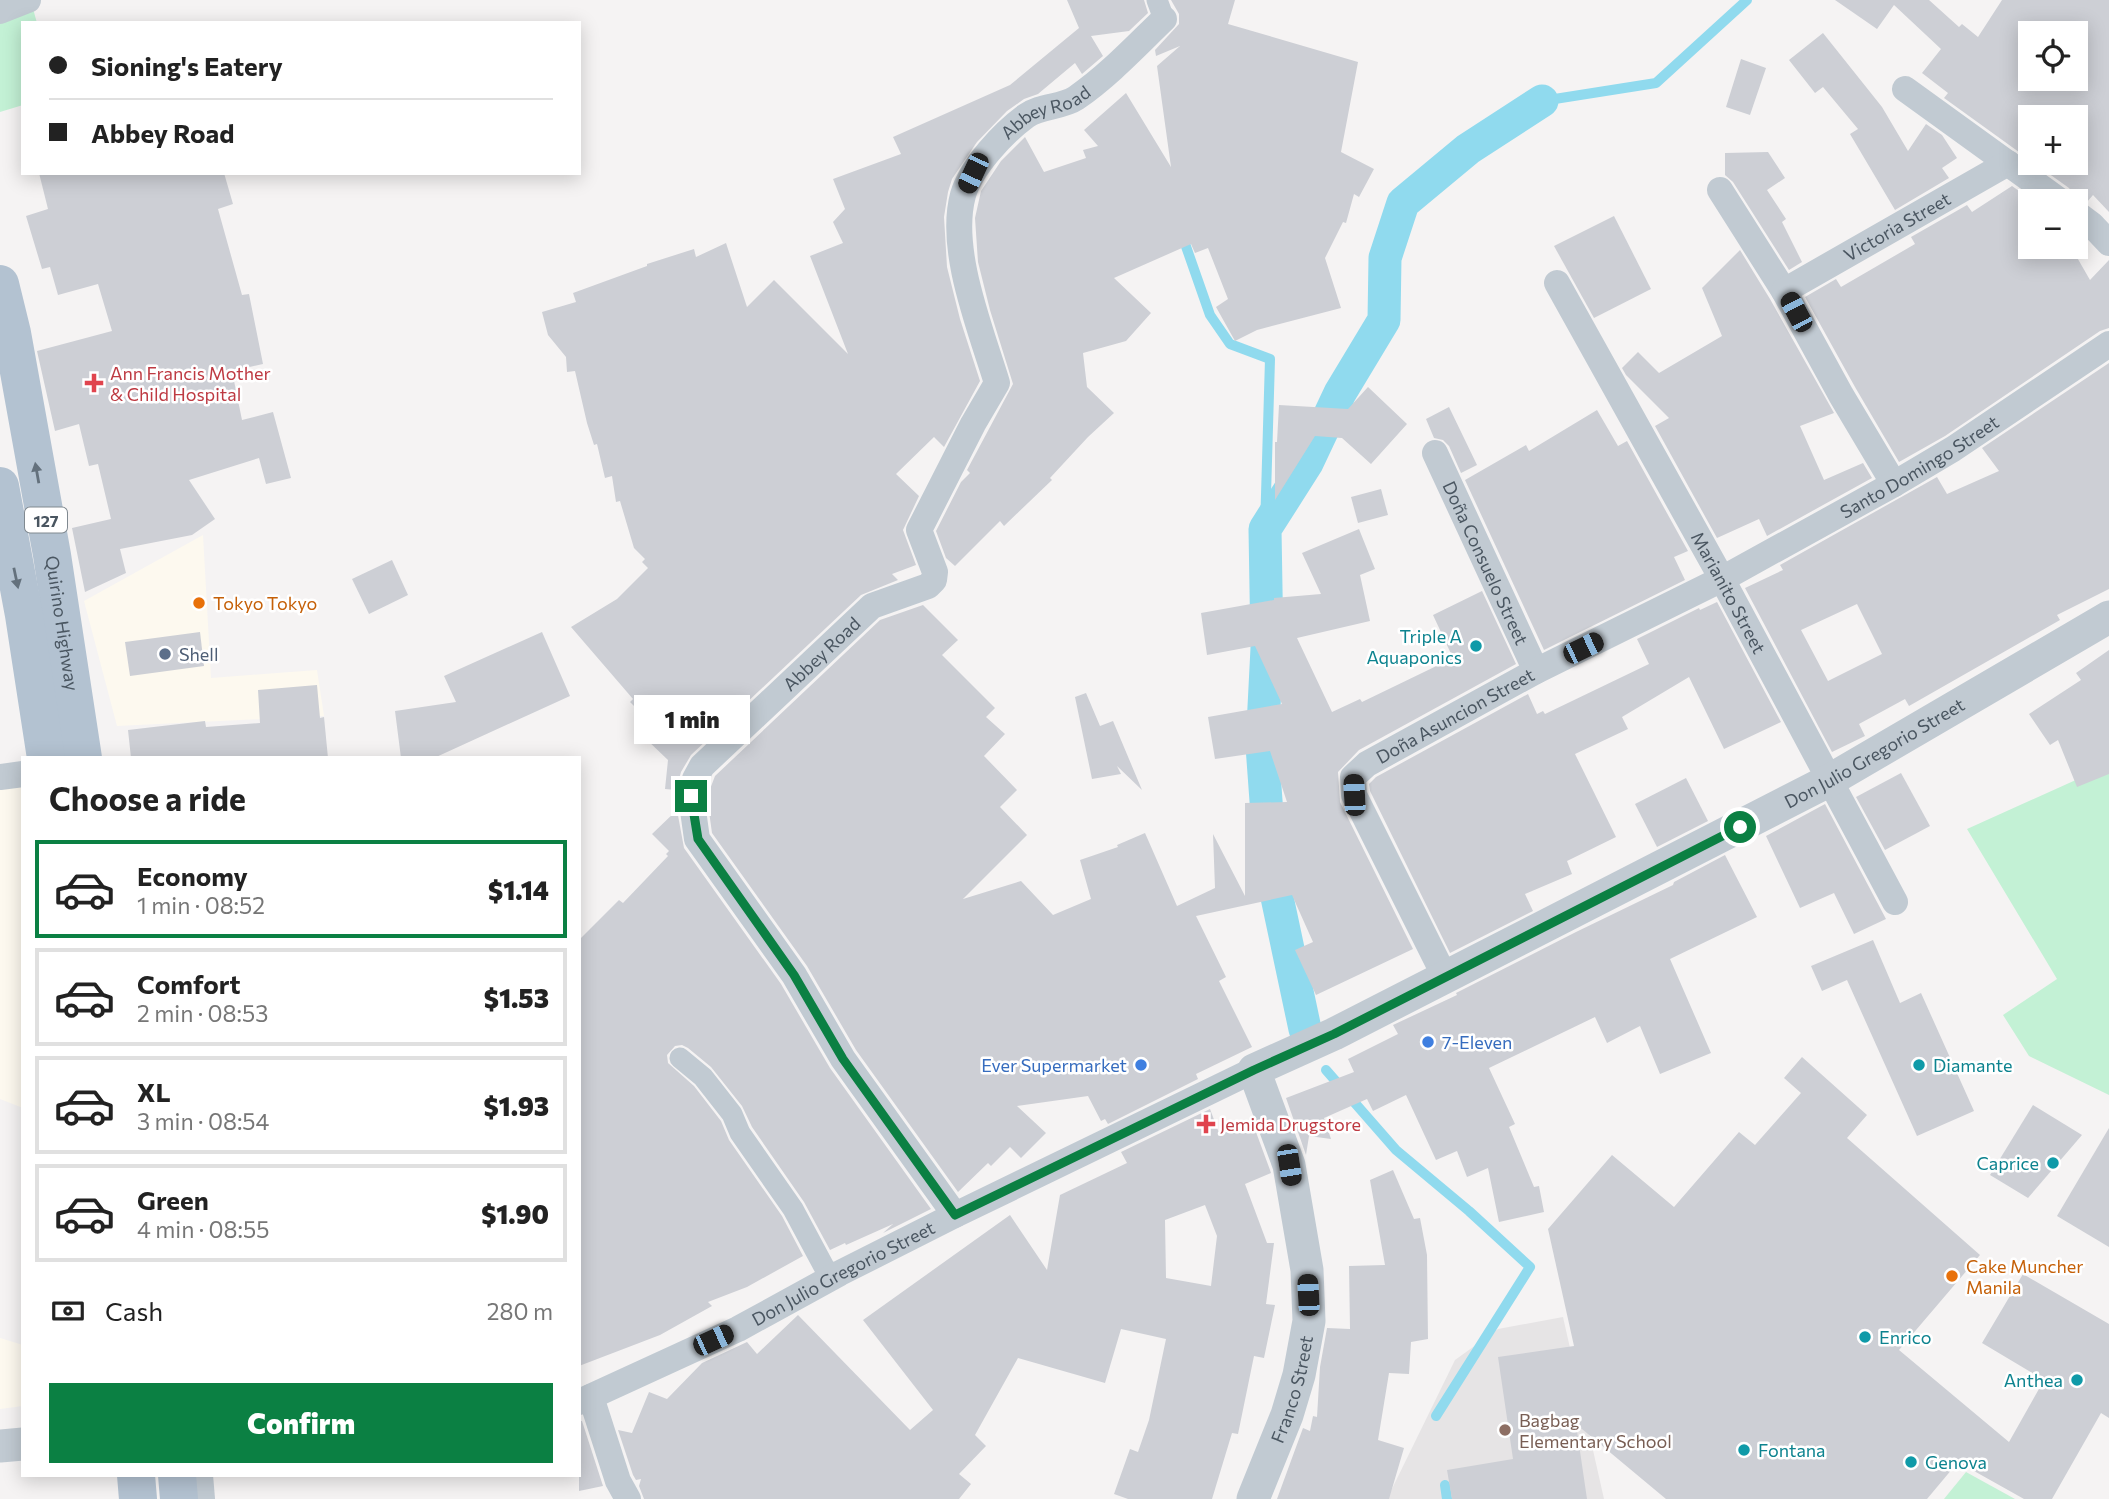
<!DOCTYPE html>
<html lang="en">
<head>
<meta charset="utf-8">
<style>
	:root { --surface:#fff; --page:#f6f6f6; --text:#222; --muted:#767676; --line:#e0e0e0; --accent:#0b8043 }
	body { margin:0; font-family:Commissioner,sans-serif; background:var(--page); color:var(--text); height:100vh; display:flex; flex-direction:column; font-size:26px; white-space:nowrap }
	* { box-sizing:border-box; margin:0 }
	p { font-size:23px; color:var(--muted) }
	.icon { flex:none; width:38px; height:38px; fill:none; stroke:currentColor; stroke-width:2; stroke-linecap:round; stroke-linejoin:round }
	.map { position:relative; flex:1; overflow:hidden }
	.drawer { position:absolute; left:21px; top:756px; width:560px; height:721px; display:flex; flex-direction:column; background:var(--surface); border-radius:0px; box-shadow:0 4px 18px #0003 }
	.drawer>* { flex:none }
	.hud { position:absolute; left:21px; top:21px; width:560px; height:154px; border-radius:0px; box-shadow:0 4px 18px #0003; display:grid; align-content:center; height:154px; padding:0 28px; background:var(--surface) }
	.fabs { position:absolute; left:2018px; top:21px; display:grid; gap:14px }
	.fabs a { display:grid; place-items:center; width:70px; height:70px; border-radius:0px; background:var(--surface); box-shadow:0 4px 18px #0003; font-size:35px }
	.end { position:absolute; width:32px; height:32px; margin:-16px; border:9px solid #0b8043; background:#fff; box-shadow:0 0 0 4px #fff }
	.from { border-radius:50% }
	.bubble { position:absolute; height:49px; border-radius:0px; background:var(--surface); box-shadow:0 4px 18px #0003; font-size:23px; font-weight:800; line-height:49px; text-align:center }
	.car { position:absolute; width:21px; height:42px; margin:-21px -10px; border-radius:9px; box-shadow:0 0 5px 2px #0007; background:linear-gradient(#222 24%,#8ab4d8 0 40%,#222 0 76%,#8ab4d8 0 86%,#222 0) }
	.hud b { display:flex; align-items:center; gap:24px; height:66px; font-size:26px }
	.hud b+b { border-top:2px solid var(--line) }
	.hud i { width:18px; height:18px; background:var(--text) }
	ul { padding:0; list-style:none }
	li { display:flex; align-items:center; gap:21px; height:98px; margin:0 14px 10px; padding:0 14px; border:4px solid var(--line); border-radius:0px }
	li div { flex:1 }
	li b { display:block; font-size:26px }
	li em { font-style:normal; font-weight:800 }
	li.current { border-color:var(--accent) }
	li>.icon { width:63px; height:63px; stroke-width:1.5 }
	h2 { padding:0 28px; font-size:32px; line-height:84px }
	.pay { display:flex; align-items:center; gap:18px; height:77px; padding:0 28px; font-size:26px }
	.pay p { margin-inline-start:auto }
	.button { display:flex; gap:14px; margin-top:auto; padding:14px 28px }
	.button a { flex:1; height:80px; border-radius:0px; background:var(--accent); color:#fff; font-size:28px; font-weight:800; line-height:80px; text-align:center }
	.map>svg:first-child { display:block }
	.commercial { fill:#fdf9ef }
	.education { fill:#e6e4e5 }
	.green { fill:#c3f1d5 }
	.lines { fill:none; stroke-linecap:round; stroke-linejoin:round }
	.stream { stroke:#90daee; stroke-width:10 }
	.canal { stroke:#90daee; stroke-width:33 }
	.building { fill:#cdcfd5; fill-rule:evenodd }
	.pedestrian { stroke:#c1cad2; stroke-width:21 }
	.minor { stroke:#c1cad2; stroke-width:26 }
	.tertiary { stroke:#c1cad2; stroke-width:33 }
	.primary { stroke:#b3c2d1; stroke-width:38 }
	.oneway { fill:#64717d }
	.route { stroke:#0b8043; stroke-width:9 }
	.health-dot { fill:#e0444e; stroke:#fff; stroke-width:2.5 }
	.food-dot { fill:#e8710a; stroke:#fff; stroke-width:2.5 }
	.culture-dot { fill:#0f9aa8; stroke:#fff; stroke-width:2.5 }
	.service-dot { fill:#5c6f8a; stroke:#fff; stroke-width:2.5 }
	.shop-dot { fill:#3f7fe0; stroke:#fff; stroke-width:2.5 }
	.education-dot { fill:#8d6e63; stroke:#fff; stroke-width:2.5 }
	.labels { text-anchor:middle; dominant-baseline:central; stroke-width:5; stroke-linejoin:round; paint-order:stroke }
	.shield { fill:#fff; stroke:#808990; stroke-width:2 }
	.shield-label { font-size:16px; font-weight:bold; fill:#4a5661 }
	.street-label { font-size:18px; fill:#4a5661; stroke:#fff }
	.health-label { font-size:18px; fill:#be3a42; stroke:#fff; text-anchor:start }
	.food-label { font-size:18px; fill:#c56008; stroke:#fff; text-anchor:start }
	.culture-label { font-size:18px; fill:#0d838f; stroke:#fff; text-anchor:start }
	.service-label { font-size:18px; fill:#4e5e75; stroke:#fff; text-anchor:start }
	.shop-label { font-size:18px; fill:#366cbe; stroke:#fff; text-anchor:start }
	.education-label { font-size:18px; fill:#785e54; stroke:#fff; text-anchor:start }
</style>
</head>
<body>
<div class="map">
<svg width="2109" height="1499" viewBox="0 0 2109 1499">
	<rect width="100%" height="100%" fill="#f5f3f3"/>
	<g class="commercial">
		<polygon points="203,535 211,678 317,670 324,716 117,726 84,601"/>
		<polygon points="23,781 23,1108 0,1099 0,784"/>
		<polygon points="0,1338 23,1345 23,1406 0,1409"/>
	</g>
	<polygon class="education" points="1563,1317 1604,1499 1387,1499 1455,1360 1498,1329"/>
	<g class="green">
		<polygon points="32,5 37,23 23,23 23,105 0,112 0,14"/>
		<polygon points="2109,765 2109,1095 2029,1056 2003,1015 2057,979 1967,829"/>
		<polygon points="1966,1472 2015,1499 1944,1499"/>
	</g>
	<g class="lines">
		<g class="stream">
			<polyline points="1542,101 1656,83 1747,0"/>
			<polyline points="1182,235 1210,315 1230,344 1270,359 1265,529"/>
			<polyline points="1326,1070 1396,1150 1469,1211 1530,1267 1436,1416"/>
			<polyline points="1445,1485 1447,1499"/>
		</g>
		<polyline class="canal" points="1305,1029 1271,869 1262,746 1267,648 1265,529 1307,463 1340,393 1384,320 1385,258 1403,203 1468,149 1542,101"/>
	</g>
	<g class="building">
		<polygon points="1067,0 1144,0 1148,13 1129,31 1091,36 1103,56 1082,74 1075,63 1038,94 1024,99 1007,111 977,142 952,179 948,192 944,217 947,267 960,319 980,381 944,447 934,437 896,474 919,496 903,530 916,565 892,574 898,580 861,595 691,755 681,772 676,790 665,789 668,760 646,739 656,728 630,702 633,699 571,627 617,599 648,568 642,562 645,559 634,548 620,501 616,502 612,476 605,478 597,444 594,445 587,423 575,371 567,372 566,357 548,335 542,312 576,302 573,293 647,266 647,264 694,249 696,257 726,243 747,307 774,280 848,354 810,256 843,243 833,222 845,209 833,179 901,154 893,137 1010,85 1079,28"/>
		<polygon points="1171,0 1235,0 1228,24 1358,62 1341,152 1374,169 1359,197 1354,194 1346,223 1343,222 1325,258 1341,308 1257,330 1235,341 1216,307 1228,299 1208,248 1195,253 1191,244 1114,278 1151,313 1126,341 1083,353 1087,387 1114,413 1088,437 1050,478 1052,480 1004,526 1000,521 955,566 946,558 936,531 961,482 970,473 967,470 1013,384 990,310 978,262 975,218 981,191 1001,161 1025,137 1044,172 1086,158 1083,150 1098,146 1084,130 1126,93 1171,167 1157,66 1180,46 1156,56 1155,50 1179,24 1179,14"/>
		<path d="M1835,0H1929L1959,27L1962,24L1978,37L2002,0H2109V212L2093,195L2087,202L2075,198L2069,188L2034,163H2076V117H2030V160L1944,98L1948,93L1922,73L1941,49L1894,5L1877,29ZM2030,33H2076V79H2030Z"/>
		<polygon points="1823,33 1882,107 1908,151 1926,124 1942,135 1957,158 1942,168 1949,178 1895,210 1850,134 1858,129 1823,87 1815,93 1789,60"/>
		<polygon points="1741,59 1766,68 1750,115 1726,107"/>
		<polygon points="1768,152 1785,178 1767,190 1786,219 1782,222 1802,262 1789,270 1733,182 1725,175 1725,153"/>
		<polygon points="39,173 224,173 233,204 218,209 242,295 249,294 263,364 232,371 242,420 273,412 291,478 266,484 259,458 189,480 215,519 192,535 120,549 126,573 85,592 72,528 111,519 98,464 89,466 79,424 55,431 37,351 112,331 98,284 58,295 50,267 42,269 26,216 48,209"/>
		<polygon points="2012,186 2033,201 2030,201 2030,247 2071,247 2090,280 2109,260 2109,328 2100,331 1945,436 1899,462 1855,387 1805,297 1836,279 1841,287 1915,244 1911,237 1967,205 1972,212"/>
		<polygon points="1614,216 1651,289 1594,318 1554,246"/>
		<polygon points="1740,250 1770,299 1834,413 1800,426 1824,480 1863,463 1872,478 1767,536 1759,519 1717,538 1655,426 1669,418 1626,375 1622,368 1638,352 1659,373 1722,336 1702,288"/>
		<path d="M2109,363V589L2057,615L2060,620L1909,706L1905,699L1859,724L1865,736L1832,752L1745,588L1783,570L1780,565L1937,477L1947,494L1999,471L1982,448ZM1857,604L1882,654L1828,681L1801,630Z"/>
		<polygon points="1368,387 1407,424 1371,464 1342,438 1315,436 1275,500 1275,442 1277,442 1279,405 1348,409"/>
		<polygon points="1449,407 1477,465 1461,473 1449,446 1443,440 1434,438 1426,419"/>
		<polygon points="1597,410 1618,446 1627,441 1688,551 1674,557 1685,580 1544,650 1465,480 1526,445 1529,451"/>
		<polygon points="1381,489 1388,515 1358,523 1351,497"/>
		<polygon points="1359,529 1375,569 1360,575 1370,621 1297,638 1332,712 1360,699 1362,702 1453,658 1433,615 1482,591 1516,664 1359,750 1338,772 1340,802 1413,949 1316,995 1295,950 1313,942 1292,895 1196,916 1226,977 1219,981 1252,1047 1196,1074 1198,1079 1108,1124 1105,1119 1101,1121 1088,1096 1017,1106 1046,1133 1021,1158 1010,1147 991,1166 988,1163 958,1192 856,1050 807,966 712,833 707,797 715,776 880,620 923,605 958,640 942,655 995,708 986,717 1005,734 984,756 1017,790 1000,807 1027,835 963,899 1021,881 1053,915 1091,899 1080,860 1118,847 1117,845 1145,833 1177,906 1215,888 1213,834 1245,896 1245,803 1287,802 1270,751 1215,759 1208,717 1282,704 1255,646 1207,655 1201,613 1274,600 1274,598 1321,594 1302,553"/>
		<polygon points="392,560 408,595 369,614 352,579"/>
		<polygon points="1717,602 1781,722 1724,749 1689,677 1622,717 1628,729 1575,754 1616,837 1567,861 1572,874 1525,894 1533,911 1450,953 1370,791 1369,784 1376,777 1528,694 1537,714 1543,711 1545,714 1649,664 1637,639 1699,608 1700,610"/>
		<polygon points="200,632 204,666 130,676 125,642"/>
		<polygon points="542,632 570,696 434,758 401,758 395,711 456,702 444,676"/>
		<polygon points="2109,650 2109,774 2077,787 2058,740 2050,745 2029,714 2081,680 2076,673"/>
		<polygon points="317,685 320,718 324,717 328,758 131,758 128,730 205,721 206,727 260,723 258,690"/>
		<polygon points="1086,693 1100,726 1113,721 1142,790 1117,766 1121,774 1092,779 1075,697"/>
		<polygon points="1901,773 1930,826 1885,850 1856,797"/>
		<polygon points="1686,778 1708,821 1657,847 1635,804"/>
		<polygon points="1825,804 1886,919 1854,934 1834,893 1800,908 1766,836"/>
		<polygon points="677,810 684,848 781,984 830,1068 931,1209 883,1233 893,1224 846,1245 845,1243 830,1250 804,1202 752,1127 742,1106 711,1067 688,1048 682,1045 675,1046 667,1055 668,1063 694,1086 721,1121 729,1140 782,1216 803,1256 747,1287 708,1302 712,1306 660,1335 579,1366 579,940 619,900 623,903 668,856 666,854 669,851 652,834"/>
		<polygon points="1725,855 1757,917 1670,959 1711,1053 1660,1074 1640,1026 1607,1043 1595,1017 1489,1068 1515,1124 1509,1127 1534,1187 1539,1186 1544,1212 1499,1222 1488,1168 1467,1177 1457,1151 1436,1160 1406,1095 1373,1111 1367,1099 1324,1118 1331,1139 1309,1136 1306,1155 1286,1098 1354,1072 1348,1059 1398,1034 1393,1025 1457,995 1456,993 1576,932 1673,885 1674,882"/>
		<polygon points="1873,940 1900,1003 1921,993 1974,1111 1917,1136 1847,980 1822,991 1811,966"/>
		<polygon points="1802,1057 1867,1115 1847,1138 1980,1255 1899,1350 2009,1442 2044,1380 1982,1343 2023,1274 2109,1324 2109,1418 2101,1413 2052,1499 2024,1499 1958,1462 1927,1499 1666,1499 1576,1424 1587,1499 1452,1499 1447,1470 1513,1459 1498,1357 1574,1346 1548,1229 1612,1155 1674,1207 1739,1132 1755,1145 1801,1093 1784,1078"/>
		<polygon points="2033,1105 2082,1135 2028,1198 1990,1175"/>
		<path d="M1210,1109L1219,1133L1253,1124L1270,1170L1271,1173L1245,1184L1267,1243H1274L1266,1304L1275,1305L1264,1358L1254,1356L1238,1434L1232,1433L1212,1499H1128L1114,1494L1130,1449L1138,1452L1149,1420L1166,1339L1121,1329L1105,1383L1018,1358L975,1435L986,1446L959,1474L971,1484L959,1499H644L639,1486L641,1479L636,1480L633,1475L618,1430L632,1433L649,1392L667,1399L702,1363L747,1342L757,1354L798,1315L910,1430L933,1410L863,1320L1010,1215L1047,1270L1060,1195L1127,1163L1121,1152ZM1205,1205L1217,1236L1211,1286L1166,1278L1165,1220Z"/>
		<polygon points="2109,1128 2109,1247 2057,1216"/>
		<polygon points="1393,1170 1414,1219 1420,1218 1427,1255 1428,1339 1411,1342 1409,1374 1389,1373 1378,1440 1404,1448 1389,1499 1277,1499 1303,1428 1310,1431 1313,1416 1317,1417 1320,1367 1327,1328 1350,1329 1349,1266 1385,1265 1370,1180"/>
		<polygon points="579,1421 582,1421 603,1486 579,1491"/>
	</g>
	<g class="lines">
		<g class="pedestrian">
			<polyline points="1157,0 1164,19"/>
			<polyline points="680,1058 703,1077 732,1114 740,1133 793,1209 830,1278"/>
		</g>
		<g class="minor">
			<polyline points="0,11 28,0"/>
			<polyline points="1905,89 2060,201"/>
			<polyline points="1720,190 1784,291 1841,395 1894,484"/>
			<polyline points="2076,213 2092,225 2109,243"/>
			<path id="s1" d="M1557,283L1722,579L1895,902"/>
			<path id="s2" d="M1784,291L2008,163"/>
			<path id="s3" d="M1435,453L1536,671"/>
			<polyline points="0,777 23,774"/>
			<path id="s4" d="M1445,977L1354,795L1353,777L1367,764L1536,671L1722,579L1894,484L1953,449L2109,344"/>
			<path id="s5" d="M955,1215L843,1059L794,975L697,839L691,796L695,779L702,766L872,606L928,586L934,580L935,572L919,530L973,424L997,383C981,330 948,250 963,195C971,167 1003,133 1026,116C1041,105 1061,108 1076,98C1108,76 1136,46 1164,19"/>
			<polyline points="591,1397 618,1481 628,1499"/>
			<path id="s6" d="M579,1402L738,1329L840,1273L955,1215L1254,1070"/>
			<polyline points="200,1475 202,1499"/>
		</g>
		<g class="tertiary">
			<polyline points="0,1446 23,1444"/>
			<path id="s7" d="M1253,1499L1287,1415L1299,1375L1309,1321L1307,1270L1289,1165L1254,1070L1334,1034L1830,780L2109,617"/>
		</g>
		<g class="primary">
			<path id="s8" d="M0,284L12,333L52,555L83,758"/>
			<polyline points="0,486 24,615 46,758"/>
			<polyline points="136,1475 138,1499"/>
			<polyline points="177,1475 179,1499"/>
		</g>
	</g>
	<defs><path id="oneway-solid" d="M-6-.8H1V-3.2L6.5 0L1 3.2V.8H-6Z" transform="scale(1.75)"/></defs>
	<g class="oneway">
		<use href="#oneway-solid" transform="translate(37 473) rotate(-100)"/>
		<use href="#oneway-solid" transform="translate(16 578) rotate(78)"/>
	</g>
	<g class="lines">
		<polyline class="route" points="691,796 698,839 794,975 843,1059 955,1215 1254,1070 1334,1034 1740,827"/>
	</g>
	<g class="health-dot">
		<path d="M90.5 372.5h7v7h7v7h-7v7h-7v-7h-7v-7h7z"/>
		<path d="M1202.5 1113.5h7v7h7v7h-7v7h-7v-7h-7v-7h7z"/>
	</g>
	<g class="food-dot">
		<circle cx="199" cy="603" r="7"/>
		<circle cx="1952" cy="1276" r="7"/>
	</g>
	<g class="culture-dot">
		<circle cx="1476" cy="646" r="7"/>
		<circle cx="1919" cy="1065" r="7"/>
		<circle cx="2053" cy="1163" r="7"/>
		<circle cx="1865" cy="1337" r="7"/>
		<circle cx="2077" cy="1380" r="7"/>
		<circle cx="1744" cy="1450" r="7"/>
		<circle cx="1911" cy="1462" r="7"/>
	</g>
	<circle class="service-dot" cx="165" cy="654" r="7"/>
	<g class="shop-dot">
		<circle cx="1428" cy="1042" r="7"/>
		<circle cx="1141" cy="1065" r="7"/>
	</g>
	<circle class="education-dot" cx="1505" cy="1430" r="7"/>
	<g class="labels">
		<rect class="shield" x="25" y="507.5" width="42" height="25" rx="5"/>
		<g class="shield-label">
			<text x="46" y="520">127</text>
		</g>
		<g class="street-label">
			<text stroke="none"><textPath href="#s5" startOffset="1368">Abbey Road</textPath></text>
			<text stroke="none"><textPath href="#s2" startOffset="130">Victoria Street</textPath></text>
			<text stroke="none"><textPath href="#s4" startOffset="868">Santo Domingo Street</textPath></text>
			<text stroke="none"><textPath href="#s3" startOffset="121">Doña Consuelo Street</textPath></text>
			<text stroke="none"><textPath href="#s1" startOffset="354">Marianito Street</textPath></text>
			<text stroke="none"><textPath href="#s8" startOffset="345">Quirino Highway</textPath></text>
			<text stroke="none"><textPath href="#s5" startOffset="696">Abbey Road</textPath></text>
			<text stroke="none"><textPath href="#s4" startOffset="341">Doña Asuncion Street</textPath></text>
			<text stroke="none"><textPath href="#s7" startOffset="1143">Don Julio Gregorio Street</textPath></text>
			<text stroke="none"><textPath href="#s6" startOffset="294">Don Julio Gregorio Street</textPath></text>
			<text stroke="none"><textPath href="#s7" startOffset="117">Franco Street</textPath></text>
		</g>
		<g class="health-label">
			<text x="110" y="373">Ann Francis Mother<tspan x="110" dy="21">&amp; Child Hospital</tspan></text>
			<text x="1220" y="1124">Jemida Drugstore</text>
		</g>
		<g class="food-label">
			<text x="213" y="603">Tokyo Tokyo</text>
			<text x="1966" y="1266">Cake Muncher<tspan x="1966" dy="21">Manila</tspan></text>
		</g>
		<g class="culture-label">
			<text x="1462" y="636" text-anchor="end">Triple A<tspan x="1462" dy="21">Aquaponics</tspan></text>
			<text x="1933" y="1065">Diamante</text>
			<text x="2039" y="1163" text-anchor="end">Caprice</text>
			<text x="1879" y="1337">Enrico</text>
			<text x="2063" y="1380" text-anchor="end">Anthea</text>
			<text x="1758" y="1450">Fontana</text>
			<text x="1925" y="1462">Genova</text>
		</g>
		<g class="service-label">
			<text x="179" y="654">Shell</text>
		</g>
		<g class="shop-label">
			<text x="1442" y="1042">7-Eleven</text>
			<text x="1127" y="1065" text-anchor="end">Ever Supermarket</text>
		</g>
		<g class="education-label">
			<text x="1519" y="1420">Bagbag<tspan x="1519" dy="21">Elementary School</tspan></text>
		</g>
	</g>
</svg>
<div class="fabs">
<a><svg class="icon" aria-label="locate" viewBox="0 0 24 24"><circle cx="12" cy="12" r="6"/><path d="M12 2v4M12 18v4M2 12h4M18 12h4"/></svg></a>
<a>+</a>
<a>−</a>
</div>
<i class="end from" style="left:1740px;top:827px"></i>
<i class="end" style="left:691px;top:796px"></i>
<div class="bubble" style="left:634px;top:695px;width:116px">1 min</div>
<i class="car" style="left:973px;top:173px;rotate:205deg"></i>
<i class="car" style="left:1796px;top:312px;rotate:332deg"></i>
<i class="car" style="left:1583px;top:648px;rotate:64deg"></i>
<i class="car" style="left:1354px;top:795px;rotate:357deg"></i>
<i class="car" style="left:1289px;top:1165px;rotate:171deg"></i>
<i class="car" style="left:1308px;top:1295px;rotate:357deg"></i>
<i class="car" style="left:713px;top:1340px;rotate:65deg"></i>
<div class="hud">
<b><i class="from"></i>Sioning's Eatery</b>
<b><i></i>Abbey Road</b>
</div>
<section class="drawer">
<h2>Choose a ride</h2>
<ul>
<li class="current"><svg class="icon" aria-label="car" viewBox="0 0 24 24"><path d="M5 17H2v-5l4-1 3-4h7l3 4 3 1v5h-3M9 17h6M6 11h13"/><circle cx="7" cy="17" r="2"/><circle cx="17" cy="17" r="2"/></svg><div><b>Economy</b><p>1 min · 08:52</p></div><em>$1.14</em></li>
<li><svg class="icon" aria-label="car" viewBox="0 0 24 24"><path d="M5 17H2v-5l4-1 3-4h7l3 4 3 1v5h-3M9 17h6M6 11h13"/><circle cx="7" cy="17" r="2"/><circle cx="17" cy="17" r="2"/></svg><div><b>Comfort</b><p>2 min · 08:53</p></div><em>$1.53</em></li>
<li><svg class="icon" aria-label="car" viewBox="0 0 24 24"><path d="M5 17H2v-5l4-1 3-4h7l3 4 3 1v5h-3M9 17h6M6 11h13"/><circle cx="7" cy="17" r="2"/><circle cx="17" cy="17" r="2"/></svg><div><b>XL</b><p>3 min · 08:54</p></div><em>$1.93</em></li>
<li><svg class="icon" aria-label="car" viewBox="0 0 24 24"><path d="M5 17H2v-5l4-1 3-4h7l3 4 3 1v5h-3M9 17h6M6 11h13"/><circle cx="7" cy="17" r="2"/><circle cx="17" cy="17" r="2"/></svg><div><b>Green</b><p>4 min · 08:55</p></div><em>$1.90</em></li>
</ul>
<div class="pay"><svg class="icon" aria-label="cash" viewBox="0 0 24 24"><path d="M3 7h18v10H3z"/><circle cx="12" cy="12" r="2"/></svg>Cash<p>280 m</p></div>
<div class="button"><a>Confirm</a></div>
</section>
</div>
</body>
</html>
